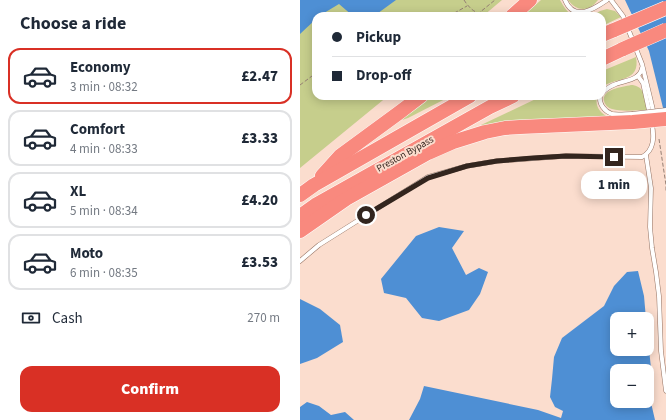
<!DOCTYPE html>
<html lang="en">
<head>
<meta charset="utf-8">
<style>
	:root { --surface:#fff; --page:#f2f2f3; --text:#1f2937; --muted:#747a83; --line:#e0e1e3; --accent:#d93025 }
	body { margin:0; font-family:"Source Sans 3",sans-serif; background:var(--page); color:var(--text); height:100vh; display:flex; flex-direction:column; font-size:15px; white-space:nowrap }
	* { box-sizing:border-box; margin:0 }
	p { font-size:13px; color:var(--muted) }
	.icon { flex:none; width:22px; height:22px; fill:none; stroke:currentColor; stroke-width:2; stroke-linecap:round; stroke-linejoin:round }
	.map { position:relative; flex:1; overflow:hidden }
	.sheet { display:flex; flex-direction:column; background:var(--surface); width:300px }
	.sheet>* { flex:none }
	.banner { position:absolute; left:12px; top:12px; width:294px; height:88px; border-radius:12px; box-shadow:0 2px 10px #0003; display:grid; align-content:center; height:88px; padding:0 20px; background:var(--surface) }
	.fabs { position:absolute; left:310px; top:312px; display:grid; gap:8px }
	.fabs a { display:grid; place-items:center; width:44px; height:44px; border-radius:8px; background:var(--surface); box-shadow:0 2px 10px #0003; font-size:20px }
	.end { position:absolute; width:18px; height:18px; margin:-9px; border:5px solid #33251e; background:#fff; box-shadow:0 0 0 2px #fff }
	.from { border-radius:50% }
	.bubble { position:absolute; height:28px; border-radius:12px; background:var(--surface); box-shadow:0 2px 10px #0003; font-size:13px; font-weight:800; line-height:28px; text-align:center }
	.banner b { display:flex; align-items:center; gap:14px; height:38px; font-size:15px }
	.banner b+b { border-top:1px solid var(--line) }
	.banner i { width:10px; height:10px; background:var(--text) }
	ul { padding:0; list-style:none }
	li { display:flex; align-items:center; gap:12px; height:56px; margin:0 8px 6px; padding:0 12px; border:2px solid var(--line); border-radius:12px }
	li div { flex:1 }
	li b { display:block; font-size:15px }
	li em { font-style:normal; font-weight:800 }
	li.selected { border-color:var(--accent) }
	li>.icon { width:36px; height:36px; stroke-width:1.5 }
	h2 { padding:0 20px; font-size:18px; line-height:48px }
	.pay { display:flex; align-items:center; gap:10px; height:44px; padding:0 20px; font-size:15px }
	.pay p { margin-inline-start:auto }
	.cta { display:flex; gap:8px; margin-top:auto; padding:8px 20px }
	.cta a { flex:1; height:46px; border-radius:12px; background:var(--accent); color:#fff; font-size:16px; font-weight:800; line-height:46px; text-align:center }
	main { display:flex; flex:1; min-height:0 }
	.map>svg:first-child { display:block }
	.green { fill:#c6ce8c }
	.water { fill:#4e8fd4; fill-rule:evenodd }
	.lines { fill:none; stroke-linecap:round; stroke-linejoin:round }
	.lane-casing { stroke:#937161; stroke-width:5 }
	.highway-casing { stroke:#fff; stroke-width:15 }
	.path { stroke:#957f74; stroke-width:1; stroke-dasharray:4 2; stroke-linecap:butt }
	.lane { stroke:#fff; stroke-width:4 }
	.highway { stroke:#f9897e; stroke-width:14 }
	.lane-bridge-casing { stroke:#937161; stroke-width:5; stroke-linecap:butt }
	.highway-bridge-casing { stroke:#fff; stroke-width:15; stroke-linecap:butt }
	.lane-bridge { stroke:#fff; stroke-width:4 }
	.highway-bridge { stroke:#f9897e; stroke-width:14 }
	.route { stroke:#33251e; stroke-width:5 }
	.labels { text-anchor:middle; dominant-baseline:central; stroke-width:4; stroke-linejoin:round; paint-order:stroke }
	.street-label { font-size:10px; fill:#33251e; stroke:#fbddce }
</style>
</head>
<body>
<main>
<section class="sheet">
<h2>Choose a ride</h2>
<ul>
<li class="selected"><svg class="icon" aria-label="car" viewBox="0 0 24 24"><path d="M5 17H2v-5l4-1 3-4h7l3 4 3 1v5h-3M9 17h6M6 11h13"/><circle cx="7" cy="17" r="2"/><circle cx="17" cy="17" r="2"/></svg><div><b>Economy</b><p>3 min · 08:32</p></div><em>£2.47</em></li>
<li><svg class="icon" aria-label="car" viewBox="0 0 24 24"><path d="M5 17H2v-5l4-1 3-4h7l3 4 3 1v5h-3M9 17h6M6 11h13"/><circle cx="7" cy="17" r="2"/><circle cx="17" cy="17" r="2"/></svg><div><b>Comfort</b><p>4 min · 08:33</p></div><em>£3.33</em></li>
<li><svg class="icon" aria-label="car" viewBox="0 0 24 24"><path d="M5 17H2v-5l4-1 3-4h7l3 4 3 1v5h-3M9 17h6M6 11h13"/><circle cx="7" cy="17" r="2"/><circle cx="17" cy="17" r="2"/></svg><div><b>XL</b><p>5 min · 08:34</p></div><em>£4.20</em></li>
<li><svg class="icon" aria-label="car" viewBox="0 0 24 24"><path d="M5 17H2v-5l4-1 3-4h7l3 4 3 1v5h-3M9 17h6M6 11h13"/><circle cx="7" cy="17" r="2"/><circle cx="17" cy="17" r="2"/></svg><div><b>Moto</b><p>6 min · 08:35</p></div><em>£3.53</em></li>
</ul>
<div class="pay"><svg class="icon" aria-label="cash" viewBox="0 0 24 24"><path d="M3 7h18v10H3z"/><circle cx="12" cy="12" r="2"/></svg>Cash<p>270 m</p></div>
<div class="cta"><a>Confirm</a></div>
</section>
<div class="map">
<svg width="366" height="420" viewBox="0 0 366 420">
	<rect width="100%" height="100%" fill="#fbddce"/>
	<g class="green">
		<polygon points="0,0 202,0 183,16 16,16 16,96 88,96 0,168"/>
		<path d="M241,0H260C264,7 267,13 275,16H223Z"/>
		<path d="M268,0H298C289,12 277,12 268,0Z"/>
		<polygon points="307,9 315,11 321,17 302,26 302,16 292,16 300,11"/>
		<path d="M336,57C341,83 315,77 302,87V71Z"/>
		<path d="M331,85C336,85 340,87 343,92L347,110C337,110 322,112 312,109C308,108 305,105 304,101C302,89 322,87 331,85Z"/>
		<polygon points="131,96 151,96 108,118 102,120 106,115"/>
		<path d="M242,96H297C295,106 299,112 308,117L182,129L181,125Z"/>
	</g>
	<g class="water">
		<polygon points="0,0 96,0 74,16 53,16 39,4 19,16 16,16 16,19 0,34"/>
		<polygon points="325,0 366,0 366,120 349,51"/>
		<polygon points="139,227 164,231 152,248 166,275 179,268 188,272 180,294 169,310 139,321 122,318 106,298 84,293 81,279 116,236"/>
		<path d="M338,271L344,296L346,319H317V349H347V331L351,368L349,394L355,420H109L120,399L124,386L238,410L261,418L263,411L255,407L250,397L252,379L254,357L262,338L304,306L314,286L327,272ZM317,371H347V401H317Z"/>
		<polygon points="0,299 20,309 40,325 43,342 17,358 0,364"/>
		<polygon points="7,402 19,406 31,415 45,412 54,420 0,420 0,407"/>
	</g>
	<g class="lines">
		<g class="lane-casing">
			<g id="lane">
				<path d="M265,0C274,22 294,9 307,0"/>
				<polyline points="311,0 323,16 342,64 354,114"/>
				<polyline points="338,76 343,83 350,115"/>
				<path d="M302,93C306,89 310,86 316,84C326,80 340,80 342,68"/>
				<path d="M300,96C299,104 304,111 312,114C318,115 326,114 332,114"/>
				<polyline points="346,155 351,188 350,227 352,248 356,272 359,296 361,351 366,391"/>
				<path d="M0,261L19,245L89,201L128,177L167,166L197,161L266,156L342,157C355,150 354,136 352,124"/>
			</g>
		</g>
		<g class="highway-casing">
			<g id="highway">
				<polyline points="212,16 230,0"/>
				<polyline points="302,35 314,30"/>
				<polyline points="302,59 323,49"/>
				<polyline points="22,176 40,156 100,112 121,96"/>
				<polyline points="0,195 14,185 170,96"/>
				<polyline points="0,216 17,204 190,107 213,96"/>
				<polyline points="0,231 46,199 128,153 153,142 185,132 205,128 220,127 333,122"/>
			</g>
		</g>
		<g class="path">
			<path d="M164,0C167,5 173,12 179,13L195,0"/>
			<polyline points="149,16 167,6"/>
			<polyline points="0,85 16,73"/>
			<polyline points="359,139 366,185 366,192"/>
		</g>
		<use href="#lane" class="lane"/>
		<use href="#highway" class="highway"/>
		<g class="lane-bridge-casing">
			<polyline id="lane-bridge" points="332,114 366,110"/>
		</g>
		<g class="highway-bridge-casing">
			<g id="highway-bridge">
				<polyline points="314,30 366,8"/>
				<polyline points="323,49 366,30"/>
				<polyline points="333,122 366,119"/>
			</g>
		</g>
		<use href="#lane-bridge" class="lane-bridge"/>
		<use href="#highway-bridge" class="highway-bridge"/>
	</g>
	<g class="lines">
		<polyline class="route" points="66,215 128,178 167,166 197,161 233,158 266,156 314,157"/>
	</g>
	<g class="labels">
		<g class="street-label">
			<text transform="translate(105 154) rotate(-29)">Preston Bypass</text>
		</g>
	</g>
</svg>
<div class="fabs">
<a>+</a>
<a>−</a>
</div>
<i class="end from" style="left:66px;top:215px"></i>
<i class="end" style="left:314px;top:157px"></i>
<div class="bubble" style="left:281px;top:171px;width:66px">1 min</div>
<div class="banner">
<b><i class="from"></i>Pickup</b>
<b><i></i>Drop-off</b>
</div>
</div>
</main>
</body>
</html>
